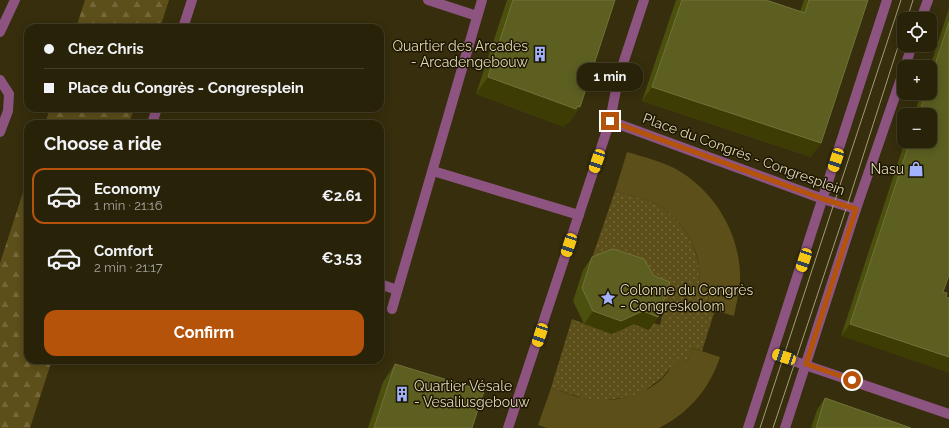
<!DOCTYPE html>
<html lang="en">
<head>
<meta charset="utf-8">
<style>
	:root { --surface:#282209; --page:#342f17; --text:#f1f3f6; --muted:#a5a49c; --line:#443f2a; --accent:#b45309 }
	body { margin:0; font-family:Raleway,sans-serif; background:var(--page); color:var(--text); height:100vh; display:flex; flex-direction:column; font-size:15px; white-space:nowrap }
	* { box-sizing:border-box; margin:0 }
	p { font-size:13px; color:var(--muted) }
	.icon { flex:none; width:22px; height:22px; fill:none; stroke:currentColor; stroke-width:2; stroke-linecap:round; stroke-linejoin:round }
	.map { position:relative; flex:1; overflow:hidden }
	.details { position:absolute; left:24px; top:120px; width:360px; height:244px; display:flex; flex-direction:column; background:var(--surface); border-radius:12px; box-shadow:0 2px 10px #0003,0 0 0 1px var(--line) }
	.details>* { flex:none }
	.banner { position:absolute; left:24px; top:24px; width:360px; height:88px; border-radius:12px; box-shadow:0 2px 10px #0003,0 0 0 1px var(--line); display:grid; align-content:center; height:88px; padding:0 20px; background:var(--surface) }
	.controls { position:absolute; left:897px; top:12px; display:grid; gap:8px }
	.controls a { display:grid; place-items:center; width:40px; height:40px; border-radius:8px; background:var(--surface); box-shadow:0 2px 10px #0003,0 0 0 1px var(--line); font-size:20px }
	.end { position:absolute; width:18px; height:18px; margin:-9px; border:5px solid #b45309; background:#fff; box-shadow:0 0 0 2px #fff }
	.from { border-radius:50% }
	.bubble { position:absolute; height:28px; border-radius:12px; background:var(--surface); box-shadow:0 2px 10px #0003,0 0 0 1px var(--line); font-size:13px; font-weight:700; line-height:28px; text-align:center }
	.car { position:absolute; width:12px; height:24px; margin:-12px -6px; border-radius:5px; box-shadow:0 0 3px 1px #0007; background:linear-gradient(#f5c518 24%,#345 0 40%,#f5c518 0 76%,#345 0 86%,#f5c518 0) }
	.banner b { display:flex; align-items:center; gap:14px; height:38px; font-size:15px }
	.banner b+b { border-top:1px solid var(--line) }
	.banner i { width:10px; height:10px; background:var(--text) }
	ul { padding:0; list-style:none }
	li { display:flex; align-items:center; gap:12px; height:56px; margin:0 8px 6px; padding:0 12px; border:2px solid transparent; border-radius:12px }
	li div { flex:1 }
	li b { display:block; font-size:15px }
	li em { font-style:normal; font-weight:700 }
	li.on { border-color:var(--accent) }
	li>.icon { width:36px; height:36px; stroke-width:1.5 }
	h2 { padding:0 20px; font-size:18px; line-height:48px }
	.cta { display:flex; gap:8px; margin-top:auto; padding:8px 20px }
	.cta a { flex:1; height:46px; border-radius:12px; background:var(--accent); color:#fff; font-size:16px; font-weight:700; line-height:46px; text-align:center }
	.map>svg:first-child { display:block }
	.grass { fill:url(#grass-dots) }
	.forest { fill:url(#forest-firs) }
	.garden { fill:#5d4f1a }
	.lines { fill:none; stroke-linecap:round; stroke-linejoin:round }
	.minor { stroke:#8d5481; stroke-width:10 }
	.tram { stroke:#a29a7a; stroke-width:1 }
	.wall { fill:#4c500e }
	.shaded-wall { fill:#3d3c05 }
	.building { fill:#5c5f20; stroke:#717238 }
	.route { stroke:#b45309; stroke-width:5 }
	.labels { text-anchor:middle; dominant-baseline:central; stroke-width:3; stroke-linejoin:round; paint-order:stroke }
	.poi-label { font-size:14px; fill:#e0d8b9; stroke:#1d1600; text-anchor:end }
	.street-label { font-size:14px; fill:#e0d8b9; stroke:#1d1600 }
</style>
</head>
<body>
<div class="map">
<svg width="949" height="428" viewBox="0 0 949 428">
	<defs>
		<pattern id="grass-dots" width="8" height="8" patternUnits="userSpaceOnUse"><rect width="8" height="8" fill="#5d4f1a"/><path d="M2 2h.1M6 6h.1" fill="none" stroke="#746839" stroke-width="1.8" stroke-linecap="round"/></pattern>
		<pattern id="forest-firs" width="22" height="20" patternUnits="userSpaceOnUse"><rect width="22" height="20" fill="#5d4f1a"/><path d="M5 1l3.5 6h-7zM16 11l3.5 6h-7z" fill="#746839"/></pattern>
	</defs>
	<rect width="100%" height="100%" fill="#362e0c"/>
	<path class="grass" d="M615,191C628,195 643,198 656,204C679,216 696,242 699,268C700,275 700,282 699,289L710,291L706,307L715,310L702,351L692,348L687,362L669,369L662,378L655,383L643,392L629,397L600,401L585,399L551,388L572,319L612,334L634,324L649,330L651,322L660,325L665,305L657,303L592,258Z"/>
	<g class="forest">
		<polygon points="85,0 169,0 160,28 76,28"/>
		<polygon points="50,108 134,108 129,124 45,124"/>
		<polygon points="28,177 28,360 52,360 30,428 0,428 0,263"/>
	</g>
	<g class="garden">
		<path d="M627,152C644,157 661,161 676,169C716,192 742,236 740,283C739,294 736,305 734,316L706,308L710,291L699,290C700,282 700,275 699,268C697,243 679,216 656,204C643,198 628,195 615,191Z"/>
		<path d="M692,348L720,357C710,388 689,413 659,428H547L538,425L551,388C562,391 574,397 586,399C613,403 642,397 662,379C668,373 672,365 676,358L687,362Z"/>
	</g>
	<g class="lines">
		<g class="minor">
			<polyline points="428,0 477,16"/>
			<polyline points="921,19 928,0"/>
			<polyline points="183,28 192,0"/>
			<polyline points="0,32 15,0"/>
			<polyline points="905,67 912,45"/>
			<polyline points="0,80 9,94 8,111 0,132"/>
			<polyline points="610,121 823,199 856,209"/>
			<polyline points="152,124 157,108"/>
			<polyline points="433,171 579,215"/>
			<polyline points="380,284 397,290"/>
			<polyline points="392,309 482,0"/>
			<polyline points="773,354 949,414"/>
			<polyline points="508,428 610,121 618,79 644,0"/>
			<polyline points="748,428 887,0"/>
			<polyline points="785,428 856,209 904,70"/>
		</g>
		<g class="tram">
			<polyline points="907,19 913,0"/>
			<polyline points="760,428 901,0"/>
			<polyline points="773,428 847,206 904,28"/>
		</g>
	</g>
	<g class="wall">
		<polygon points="507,0 615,0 580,107 568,124 566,123 564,127 476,94"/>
		<polygon points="676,0 766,0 800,12 804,0 868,0 811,157 642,101"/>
		<polygon points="949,8 949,275 841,336 905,141 930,141 930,115 914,115 921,93 930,93 930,67"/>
		<polygon points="592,257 658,317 649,330 634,324 612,334 584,324 573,301 583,270"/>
		<polygon points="395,364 472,428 368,428 383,382"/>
		<polygon points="825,398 911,428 811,428 817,410"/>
	</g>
	<g class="shaded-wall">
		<polygon points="488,77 577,106 580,107 568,124 566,123 564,127 476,94"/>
		<polygon points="652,87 821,143 811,157 642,101"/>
		<polygon points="593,311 643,311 658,317 649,330 634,324 612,334 584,324"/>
		<polygon points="850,324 949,357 949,373 841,336"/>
	</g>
	<g class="building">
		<polygon points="513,0 615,0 580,107 577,106 576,109 488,77"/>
		<polygon points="682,0 766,0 805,13 809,0 868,0 821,143 652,87"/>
		<polygon points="949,22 949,275 943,292 947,293 946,297 949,298 949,357 850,324 910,141 930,141 930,115 918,115 926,93 930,93 930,80"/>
		<polygon points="613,249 644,259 654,276 670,282 658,317 643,311 621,321 593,311 582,288 592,257"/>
		<polygon points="395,364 484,391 472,428 374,428"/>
		<polygon points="825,398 911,428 816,428"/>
	</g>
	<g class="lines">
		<polyline class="route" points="610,121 823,199 856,209 806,364 852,380"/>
	</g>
	<defs>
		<g id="building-bare" transform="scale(1.2)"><path d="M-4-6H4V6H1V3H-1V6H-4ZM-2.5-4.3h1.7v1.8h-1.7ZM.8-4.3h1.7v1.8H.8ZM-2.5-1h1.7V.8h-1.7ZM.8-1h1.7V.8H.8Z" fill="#a2b2fd" stroke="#1d1600" stroke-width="2.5" paint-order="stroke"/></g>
		<g id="shop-bare" transform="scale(1.2)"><path d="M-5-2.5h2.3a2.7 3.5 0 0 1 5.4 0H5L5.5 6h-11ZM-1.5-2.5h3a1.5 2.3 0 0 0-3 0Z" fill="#a2b2fd" stroke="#1d1600" stroke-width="2.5" paint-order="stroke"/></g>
		<g id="sight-bare" transform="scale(1.2)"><path d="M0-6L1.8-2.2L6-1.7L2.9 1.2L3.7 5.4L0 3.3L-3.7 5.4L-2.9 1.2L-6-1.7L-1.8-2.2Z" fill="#a2b2fd" stroke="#1d1600" stroke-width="2.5" paint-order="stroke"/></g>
	</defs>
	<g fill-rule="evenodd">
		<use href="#building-bare" x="540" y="54"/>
		<use href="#shop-bare" x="916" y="169"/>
		<use href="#sight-bare" x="608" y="298"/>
		<use href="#building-bare" x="402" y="394"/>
	</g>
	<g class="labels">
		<g class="poi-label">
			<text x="528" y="46">Quartier des Arcades<tspan x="528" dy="16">- Arcadengebouw</tspan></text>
			<text x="904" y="169">Nasu</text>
			<text x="620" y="290" text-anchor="start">Colonne du Congrès<tspan x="620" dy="16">- Congreskolom</tspan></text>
			<text x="414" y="386" text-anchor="start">Quartier Vésale<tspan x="414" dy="16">- Vesaliusgebouw</tspan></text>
		</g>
		<g class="street-label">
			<text transform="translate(744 154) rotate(20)">Place du Congrès - Congresplein</text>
		</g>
	</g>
</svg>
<div class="controls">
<a><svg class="icon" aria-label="locate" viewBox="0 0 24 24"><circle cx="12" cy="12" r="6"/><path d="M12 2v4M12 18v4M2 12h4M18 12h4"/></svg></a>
<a>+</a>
<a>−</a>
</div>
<i class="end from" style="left:852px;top:380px"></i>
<i class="end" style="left:610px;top:121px"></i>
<div class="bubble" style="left:577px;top:63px;width:66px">1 min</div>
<i class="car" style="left:836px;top:160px;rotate:198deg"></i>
<i class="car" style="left:597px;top:161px;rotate:199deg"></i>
<i class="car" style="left:569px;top:245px;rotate:198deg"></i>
<i class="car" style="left:804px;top:260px;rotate:198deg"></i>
<i class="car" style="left:540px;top:335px;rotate:198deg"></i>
<i class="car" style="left:784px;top:357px;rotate:288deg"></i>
<div class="banner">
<b><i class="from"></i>Chez Chris</b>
<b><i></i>Place du Congrès - Congresplein</b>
</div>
<section class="details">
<h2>Choose a ride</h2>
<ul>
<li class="on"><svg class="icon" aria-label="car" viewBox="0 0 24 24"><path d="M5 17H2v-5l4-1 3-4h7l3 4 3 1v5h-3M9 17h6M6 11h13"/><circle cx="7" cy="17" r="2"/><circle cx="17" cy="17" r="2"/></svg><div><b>Economy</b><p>1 min · 21:16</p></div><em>€2.61</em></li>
<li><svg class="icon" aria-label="car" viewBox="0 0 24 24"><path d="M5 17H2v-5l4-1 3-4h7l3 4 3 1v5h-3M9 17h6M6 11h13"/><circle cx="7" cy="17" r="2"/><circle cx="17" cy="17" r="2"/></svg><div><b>Comfort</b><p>2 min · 21:17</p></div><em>€3.53</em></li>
</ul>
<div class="cta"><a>Confirm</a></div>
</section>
</div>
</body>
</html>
